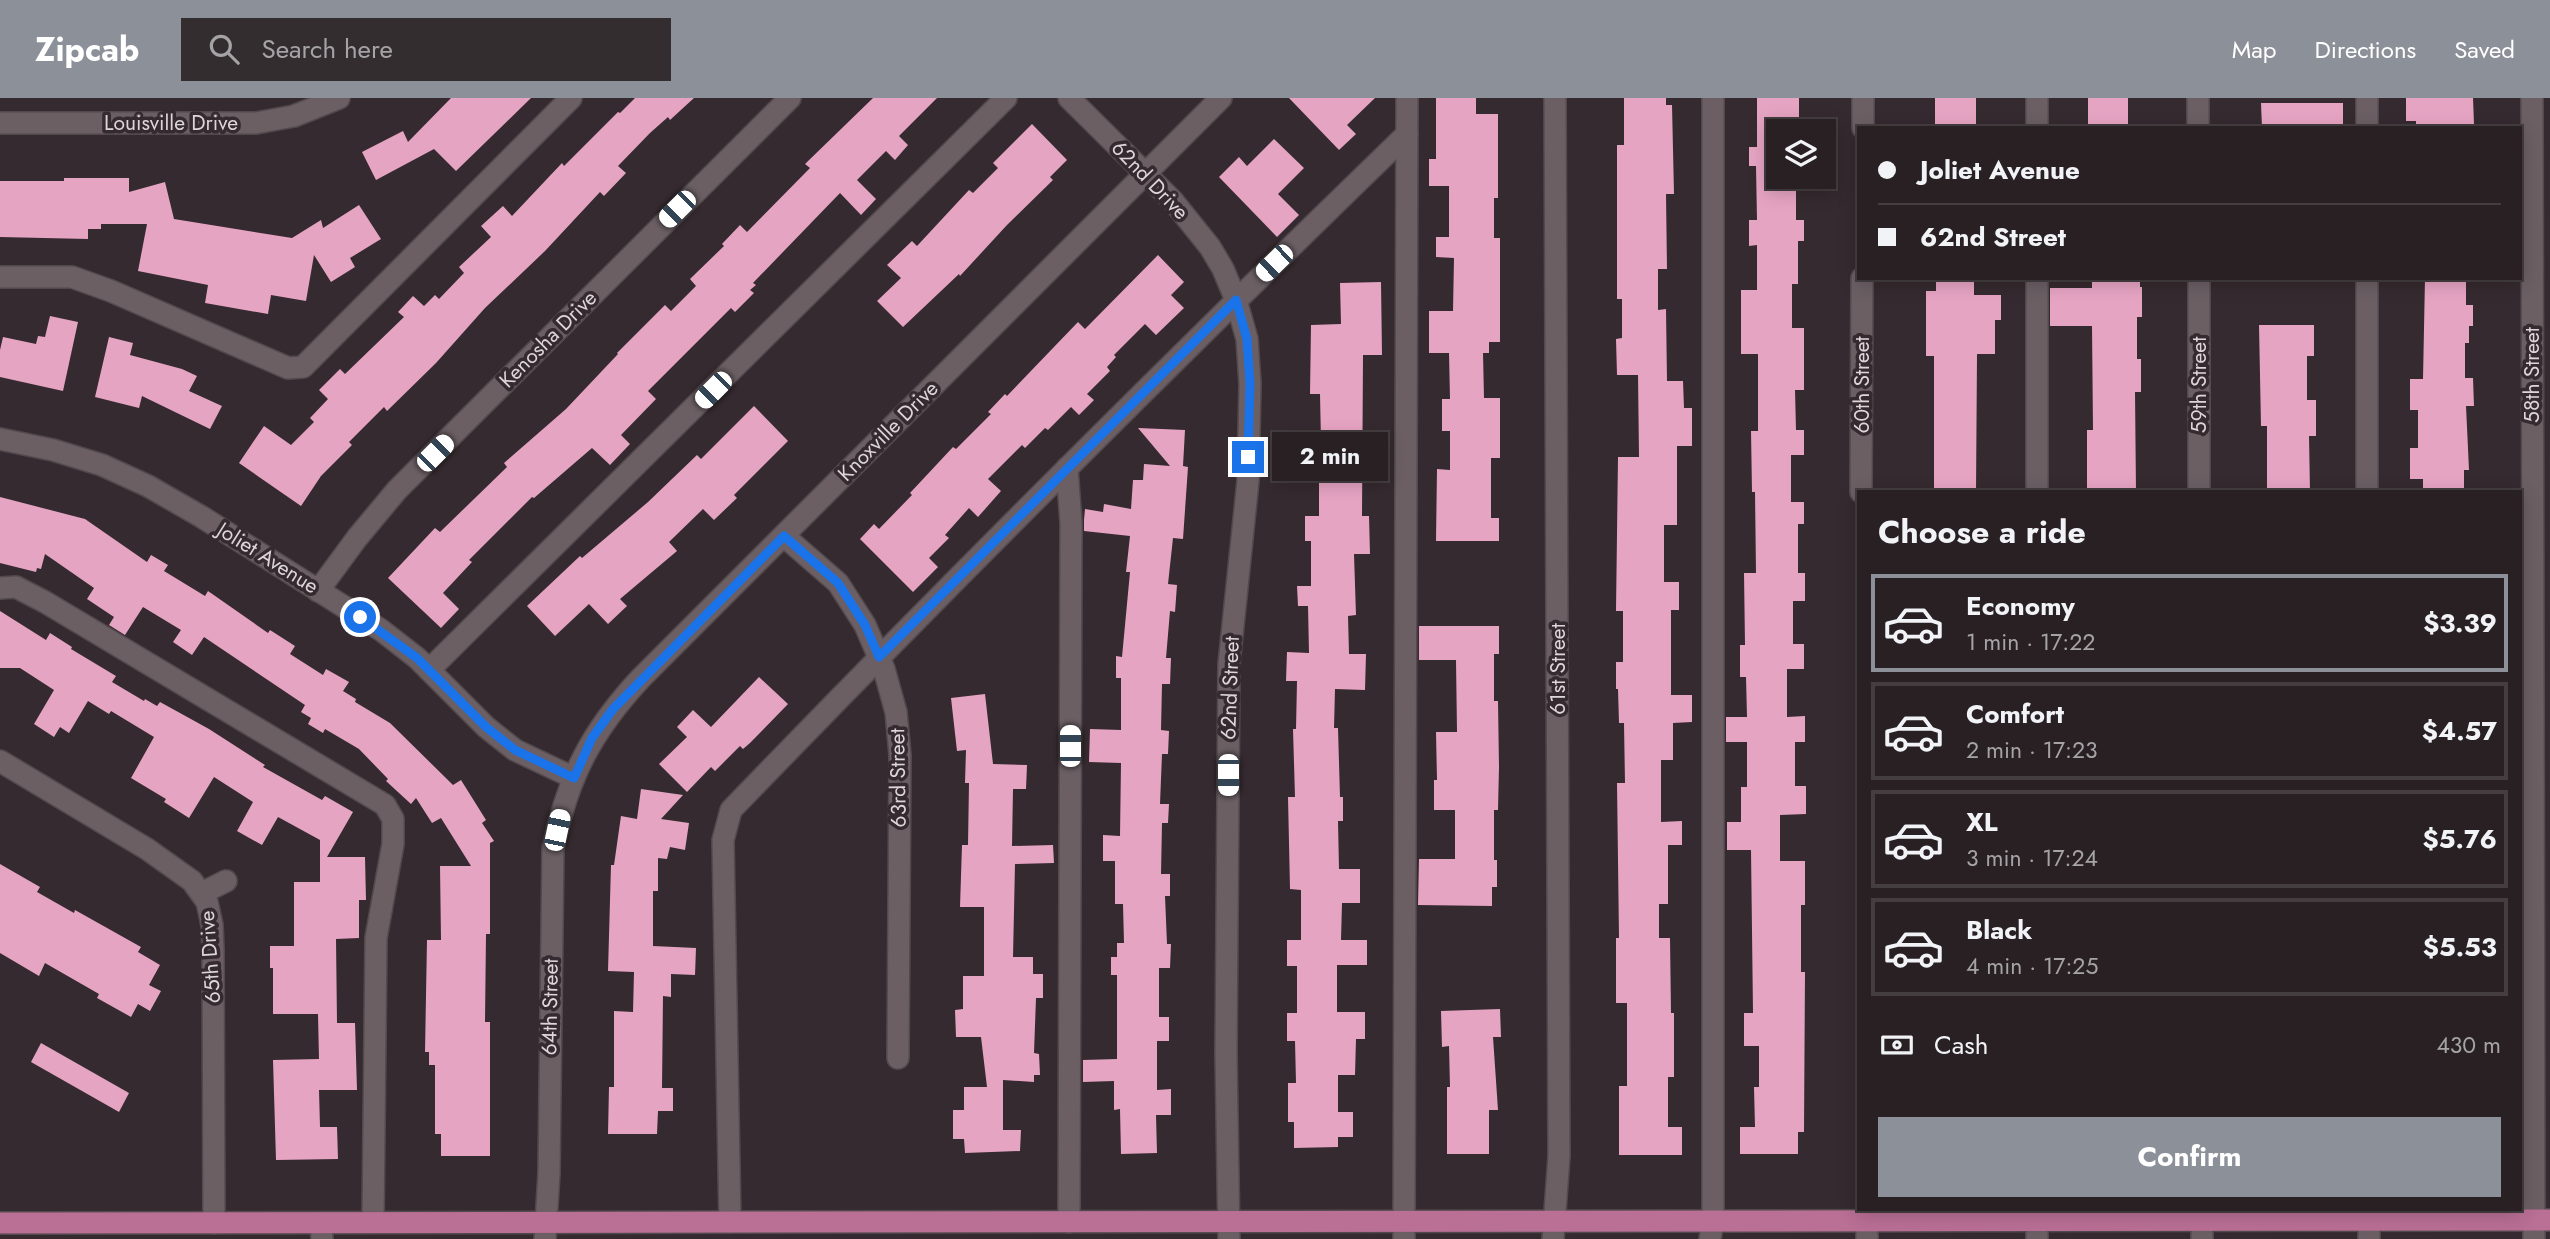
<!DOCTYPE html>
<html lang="en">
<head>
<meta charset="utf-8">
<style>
	:root { --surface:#282023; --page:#342d30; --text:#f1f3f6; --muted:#a5a3a6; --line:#443e41; --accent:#8c9099 }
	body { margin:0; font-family:Jost,sans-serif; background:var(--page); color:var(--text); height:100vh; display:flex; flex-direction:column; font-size:26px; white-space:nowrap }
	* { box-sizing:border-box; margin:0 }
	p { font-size:23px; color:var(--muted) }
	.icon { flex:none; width:38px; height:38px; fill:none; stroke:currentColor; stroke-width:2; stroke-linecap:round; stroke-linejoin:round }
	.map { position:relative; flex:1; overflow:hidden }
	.panel { position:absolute; left:1857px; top:392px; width:665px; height:721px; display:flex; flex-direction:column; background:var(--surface); border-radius:0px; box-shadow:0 4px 18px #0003,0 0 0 2px var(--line) }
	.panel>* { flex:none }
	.top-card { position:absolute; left:1857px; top:28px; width:665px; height:154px; border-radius:0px; box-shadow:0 4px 18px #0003,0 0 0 2px var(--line); display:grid; align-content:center; height:154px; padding:0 21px; background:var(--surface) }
	.controls { position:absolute; left:1766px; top:21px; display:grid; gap:14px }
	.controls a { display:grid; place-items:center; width:70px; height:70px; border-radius:0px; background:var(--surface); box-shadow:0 4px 18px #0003,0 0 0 2px var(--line); font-size:35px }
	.end { position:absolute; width:32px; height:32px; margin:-16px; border:9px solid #1a73e8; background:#fff; box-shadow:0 0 0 4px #fff }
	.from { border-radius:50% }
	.bubble { position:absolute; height:49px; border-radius:0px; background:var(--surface); box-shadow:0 4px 18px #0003,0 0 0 2px var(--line); font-size:23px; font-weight:700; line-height:49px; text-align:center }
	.car { position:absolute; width:21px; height:42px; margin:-21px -10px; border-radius:9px; box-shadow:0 0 5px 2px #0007; background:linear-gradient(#fff 24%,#345 0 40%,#fff 0 76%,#345 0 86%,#fff 0) }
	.top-card b { display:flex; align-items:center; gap:24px; height:66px; font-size:26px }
	.top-card b+b { border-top:2px solid var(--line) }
	.top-card i { width:18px; height:18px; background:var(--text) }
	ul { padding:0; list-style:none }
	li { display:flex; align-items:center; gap:21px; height:98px; margin:0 14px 10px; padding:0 7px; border:4px solid var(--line); border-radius:0px }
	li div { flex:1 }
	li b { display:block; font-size:26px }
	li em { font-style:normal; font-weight:700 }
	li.current { border-color:var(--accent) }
	li>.icon { width:63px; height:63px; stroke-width:1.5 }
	h2 { padding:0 21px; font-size:32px; line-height:84px }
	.pay { display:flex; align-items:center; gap:18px; height:77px; padding:0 21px; font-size:26px }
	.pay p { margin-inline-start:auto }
	.action { display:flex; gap:14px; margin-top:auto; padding:14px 21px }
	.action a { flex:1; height:80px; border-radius:0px; background:var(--accent); color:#fff; font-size:28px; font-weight:700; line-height:80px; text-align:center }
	header { display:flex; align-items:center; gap:42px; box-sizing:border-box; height:98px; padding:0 35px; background:var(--accent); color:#fff }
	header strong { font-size:33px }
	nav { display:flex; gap:38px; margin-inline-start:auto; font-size:24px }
	.search { width:490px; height:63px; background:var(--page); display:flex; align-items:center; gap:18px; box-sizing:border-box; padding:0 24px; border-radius:0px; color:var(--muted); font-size:26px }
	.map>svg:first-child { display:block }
	.building { fill:#e6a4c3 }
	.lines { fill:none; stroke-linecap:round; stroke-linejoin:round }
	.minor-casing { stroke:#52494d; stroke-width:24 }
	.major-casing { stroke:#52494d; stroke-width:24 }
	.minor { stroke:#6b5f64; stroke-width:21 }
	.major { stroke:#ba6f95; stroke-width:21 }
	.route { stroke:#1a73e8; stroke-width:9 }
	.labels { text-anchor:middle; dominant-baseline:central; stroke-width:7; stroke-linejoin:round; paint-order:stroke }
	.street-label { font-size:21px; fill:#ddd6d9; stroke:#352a2f }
</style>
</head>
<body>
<header>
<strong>Zipcab</strong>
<div class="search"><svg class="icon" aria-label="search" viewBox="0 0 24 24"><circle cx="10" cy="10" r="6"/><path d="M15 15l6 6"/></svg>Search here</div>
<nav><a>Map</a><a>Directions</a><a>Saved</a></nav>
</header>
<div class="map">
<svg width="2550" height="1141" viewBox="0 0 2550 1141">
	<rect width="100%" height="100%" fill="#352a2f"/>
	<g class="building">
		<polygon points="451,0 531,0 456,73 434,51 376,82 362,54 403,33 408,44"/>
		<polygon points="635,0 694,0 670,22 668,19 650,35 618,68 626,75 604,98 600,94 545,153 485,210 436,265 387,313 384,309 349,344 352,347 321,378 301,408 239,365 264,328 291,347 314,324 310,320 328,301 319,292 340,271 345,276 404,219 398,214 413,198 424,208 435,197 439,201 464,175 459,169 491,139 481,128 503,108 512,118 562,65 564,68 618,14 620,15"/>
		<polygon points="873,0 937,0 899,38 908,47 895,62 886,53 857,82 876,101 861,117 840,95 753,185 756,187 750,192 754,195 735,214 731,210 648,293 656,301 621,337 630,346 610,367 592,350 534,400 532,399 469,462 472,464 443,495 459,511 441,530 388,480 435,430 440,434 507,369 504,365 566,311 618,256 617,255 665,207 671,213 696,188 690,181 724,148 722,146 740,127 747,134 810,70 805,66"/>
		<polygon points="1289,0 1375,0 1347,27 1356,36 1339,52"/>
		<polygon points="1436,0 1476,0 1476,16 1498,16 1498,100 1494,100 1494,140 1500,140 1500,244 1489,244 1489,255 1483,255 1484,300 1500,300 1500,360 1491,360 1491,420 1499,420 1499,443 1436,443 1437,371 1450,372 1450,333 1442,333 1442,301 1450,301 1449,255 1429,255 1429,213 1453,213 1454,160 1436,159 1436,139 1449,139 1449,88 1429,88 1429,61 1436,61"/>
		<polygon points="1624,0 1666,0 1666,7 1672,7 1674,96 1666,96 1667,171 1658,171 1658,212 1666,211 1667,283 1683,283 1684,310 1692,310 1692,348 1677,348 1677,427 1664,427 1664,484 1679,484 1679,512 1671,512 1671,597 1692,597 1692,624 1673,625 1673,662 1661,662 1661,724 1682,723 1682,747 1668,747 1668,806 1659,806 1659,840 1670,840 1671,915 1674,915 1674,979 1668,979 1668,1029 1682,1029 1682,1057 1619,1057 1619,988 1627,988 1627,905 1616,905 1616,840 1619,840 1617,685 1625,685 1624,625 1619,625 1618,591 1616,591 1616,564 1623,564 1623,513 1616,513 1618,359 1639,359 1638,277 1617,277 1616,241 1622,240 1622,201 1617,201 1617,47 1624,47"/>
		<polygon points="1757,0 1799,0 1799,33 1778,33 1778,79 1796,79 1796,122 1804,122 1804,143 1798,143 1798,186 1792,186 1792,230 1804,230 1804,292 1795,292 1796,332 1804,332 1804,357 1791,357 1791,404 1804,404 1804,426 1798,426 1798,475 1805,475 1805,503 1793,503 1793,546 1804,546 1804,571 1787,571 1787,619 1805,618 1805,644 1795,644 1795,688 1806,688 1806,716 1780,717 1780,763 1805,763 1805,807 1801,807 1801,874 1805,874 1804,1034 1798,1034 1798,1056 1740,1056 1740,1029 1755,1029 1754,989 1759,989 1759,948 1744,948 1744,915 1753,915 1751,752 1727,752 1727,724 1741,724 1741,689 1747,689 1747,644 1726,644 1726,619 1747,619 1746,579 1740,579 1740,547 1745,547 1744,475 1756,475 1755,394 1752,394 1751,333 1758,333 1758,256 1741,256 1741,192 1757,192 1757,147 1749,148 1749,122 1757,122 1756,68 1749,68 1749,49 1757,49"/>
		<rect x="1935" y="0" width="41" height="30"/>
		<rect x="2088" y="0" width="40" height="30"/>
		<polygon points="2406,0 2473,0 2474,26 2450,26 2450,30 2416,30 2416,23 2406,23"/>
		<polygon points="2261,5 2343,5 2343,30 2262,30"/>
		<polygon points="1032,26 1067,62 1050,79 1053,82 1007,127 960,178 959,176 903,229 877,203 901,180 887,167 912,143 917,148 969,92 973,95 998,70 993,65"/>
		<polygon points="1274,41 1304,70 1278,96 1299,117 1277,139 1219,79 1239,59 1247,68"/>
		<polygon points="64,80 129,80 129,94 165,84 174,121 292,140 321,122 323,130 359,107 381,141 350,160 355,169 331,184 314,157 306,203 271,197 268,216 205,205 208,187 138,173 147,126 101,126 101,131 88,131 88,141 0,139 0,83 64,83"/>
		<polygon points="1158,157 1184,184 1171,197 1184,210 1156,237 1145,226 1114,257 1116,259 1107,269 1110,273 1087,296 1094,302 1079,317 1071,309 1048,332 1045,330 1025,350 1022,347 988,381 1001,393 978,419 969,410 945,437 949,440 929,460 938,469 913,494 860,441 874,426 879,431 912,397 910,395 953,349 956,351 991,316 988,314 1005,296 1007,298 1078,224 1085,231"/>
		<polygon points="1936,180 1974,180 1974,197 2001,197 2001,222 1995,222 1995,256 1977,256 1976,394 1934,394 1934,258 1926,258 1926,193 1936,193"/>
		<polygon points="2092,180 2140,180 2140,189 2142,189 2142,219 2137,219 2137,261 2141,261 2141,294 2135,294 2136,394 2087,394 2087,332 2093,332 2092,228 2050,228 2050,190 2092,190"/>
		<polygon points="2425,180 2466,180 2466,207 2473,207 2473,228 2469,228 2469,245 2465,245 2465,280 2473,280 2474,308 2466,308 2469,372 2464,372 2464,394 2423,394 2423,381 2410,381 2410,350 2418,350 2418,312 2410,312 2410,281 2423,281"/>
		<polygon points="1381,184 1382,257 1363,257 1362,418 1369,418 1370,456 1354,456 1356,517 1348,518 1349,556 1366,556 1365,592 1335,591 1334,630 1338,630 1340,699 1343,699 1343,723 1338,723 1339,771 1360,771 1360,805 1342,805 1341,842 1367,842 1367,867 1337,867 1337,914 1365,914 1365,941 1356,941 1355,977 1338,977 1338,1014 1353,1014 1353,1039 1338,1039 1338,1049 1294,1050 1294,1024 1288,1024 1288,985 1296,985 1295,943 1287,943 1287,915 1297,915 1297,868 1287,868 1287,842 1301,842 1301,792 1290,791 1288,699 1295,699 1293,631 1296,631 1297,583 1286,583 1287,554 1309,555 1308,508 1298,508 1297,488 1311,488 1311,443 1305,443 1305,418 1319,418 1319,367 1308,367 1309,344 1321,344 1320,296 1310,296 1311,227 1341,226 1340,185"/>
		<polygon points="50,218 78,224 63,293 0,279 0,252 3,239 36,246 38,238 45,239"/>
		<polygon points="2259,227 2314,227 2314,258 2307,258 2307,302 2316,302 2316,338 2309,338 2310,394 2267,394 2267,328 2261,328"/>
		<polygon points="109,239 133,245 130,257 182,271 197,278 189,293 222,308 210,331 142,298 139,310 95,299"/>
		<polygon points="754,308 788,343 734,397 737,400 714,422 703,411 669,444 677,453 620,501 627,508 608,526 589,506 555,538 527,508 580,458 582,460 648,404 697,357 701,361"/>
		<polygon points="1138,330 1185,332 1183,368 1188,369 1183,441 1173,440 1168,486 1177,487 1175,514 1170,513 1166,560 1171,560 1170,586 1162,586 1161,632 1169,633 1168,656 1162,656 1160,706 1169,706 1168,725 1162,725 1161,776 1170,776 1170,798 1165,798 1167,846 1171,846 1170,870 1159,870 1159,919 1169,919 1169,943 1157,943 1157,992 1171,991 1171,1017 1156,1017 1157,1055 1121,1056 1120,1011 1114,1012 1114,983 1083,984 1083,962 1117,961 1117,877 1111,877 1111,859 1117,859 1117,845 1124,845 1123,806 1115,806 1115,763 1103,763 1103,737 1120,738 1121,665 1089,664 1090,631 1121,632 1121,580 1116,580 1116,558 1122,559 1130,474 1126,474 1130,438 1084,433 1084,422 1085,411 1103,414 1104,406 1131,411 1133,382 1143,382 1144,366 1170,368"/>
		<polygon points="0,399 85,421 147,464 151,457 168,467 164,473 205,498 208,493 268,535 270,532 295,548 290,556 323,577 326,571 349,584 343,593 356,601 355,604 390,625 453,687 461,682 486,722 482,725 494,743 490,745 490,836 486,836 485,924 490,924 490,1058 441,1058 441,1036 435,1036 435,967 429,967 429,954 425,954 427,842 441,842 440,768 471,768 441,720 432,725 416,700 411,706 386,683 388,681 359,651 325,631 323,635 308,626 311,620 301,614 305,607 204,539 192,557 173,544 181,532 143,509 125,537 109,527 114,519 87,501 94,490 45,456 41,471 37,470 36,474 0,465"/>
		<polygon points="0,513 46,542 50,535 72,549 71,551 116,578 112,584 144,603 145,601 157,608 160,604 209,631 265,667 263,669 322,702 325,698 353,714 327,759 365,759 366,802 359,802 359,840 336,841 337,925 355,925 357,992 319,992 320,1029 337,1029 338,1061 276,1062 273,962 319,961 318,916 273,916 273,870 270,870 270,848 294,848 294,784 320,784 320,742 278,719 262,747 237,733 253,704 214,679 189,720 164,704 166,701 131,680 154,639 111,613 109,616 88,603 69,635 60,629 54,639 34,626 54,592 20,570 0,570"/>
		<polygon points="1419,528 1499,528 1499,556 1494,556 1494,603 1498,603 1499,669 1498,712 1494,712 1494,762 1497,762 1497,789 1492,789 1492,808 1418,807 1419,761 1455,761 1455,712 1434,712 1434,682 1437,682 1436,634 1457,634 1456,562 1419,562"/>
		<polygon points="759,579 788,606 750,645 743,651 740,648 715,673 711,669 687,694 659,666 687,639 677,629 693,612 711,629"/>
		<polygon points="985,596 993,666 1027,667 1026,691 1013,691 1012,748 1053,747 1054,765 1015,766 1013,859 1033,859 1033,876 1043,876 1043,900 1036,900 1034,955 1039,956 1040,977 1034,977 1034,984 1003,982 1003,1032 1021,1032 1020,1053 965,1055 964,1041 953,1041 953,1012 964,1012 964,989 987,989 981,939 956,939 955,912 963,911 963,878 984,878 984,809 960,809 962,747 968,747 969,685 965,685 966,652 957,653 951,600"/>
		<polygon points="641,691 683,697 661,721 689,725 685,752 670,749 667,761 658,760 658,793 653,793 653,848 696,850 695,877 671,876 671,899 663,898 662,990 673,990 673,1013 658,1013 657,1036 608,1036 609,989 614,989 614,913 633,914 634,874 608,873 611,767 614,767 621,718 637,721"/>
		<polygon points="0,766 40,789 37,794 74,815 75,812 141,849 138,854 160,867 149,887 161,893 150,913 138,906 131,919 97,900 99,896 45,865 39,878 0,855"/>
		<polygon points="1500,911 1501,939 1493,939 1498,1012 1489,1012 1489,1056 1447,1056 1447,989 1450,989 1449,948 1442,949 1441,913"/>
		<polygon points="41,945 129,995 119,1014 31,964"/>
	</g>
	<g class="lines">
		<g class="minor-casing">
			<g id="minor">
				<polyline points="1069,0 1173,103 1210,149 1223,171 1236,202 1247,241 1250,286 1248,383 1229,566 1226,956 1229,1141"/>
				<polyline points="2037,0 2037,30"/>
				<polyline points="2198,0 2198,30"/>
				<polyline points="2532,0 2534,1141"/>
				<polyline points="0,25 256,25 294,18 339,0"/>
				<polyline points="1863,30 1863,0"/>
				<polyline points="2367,30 2367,0"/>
				<polyline points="0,179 72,179 111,193 288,270 303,269 571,0"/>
				<polyline points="2037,180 2037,394"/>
				<polyline points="2199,180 2199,394"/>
				<polyline points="0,341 53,352 102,367 148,388 202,419 381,532 417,560 486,629 515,652 574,680"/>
				<polyline points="1067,370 1071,425 1069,1124"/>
				<polyline points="1861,394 1862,180"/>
				<polyline points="2367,394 2367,180"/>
				<polyline points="784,438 838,485 865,527 884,571 896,614 900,657 898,960"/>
				<polyline points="0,490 16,489 45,504 385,707 393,721 393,746 376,840 373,1124"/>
				<polyline points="318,493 357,440 397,392 790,0"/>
				<polyline points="429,572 1006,0"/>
				<polyline points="0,663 147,751 192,783 207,804 212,827 213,851 214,1125"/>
				<polyline points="202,795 226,783"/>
				<polyline points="1867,1111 1867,1141"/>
				<polyline points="2037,1111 2037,1141"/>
				<polyline points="2202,1111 2202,1141"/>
				<polyline points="2369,1111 2369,1141"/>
				<path d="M730,1124L723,742L731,712C952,483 1178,258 1407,36"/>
				<polyline points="321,1125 322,1141"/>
				<path d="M545,1141L549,1075L553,750C568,679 591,634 640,581L1221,0"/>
				<polyline points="1404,1141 1407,0"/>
				<polyline points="1553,1141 1559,1058 1555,0"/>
				<polyline points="1710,1141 1713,1123 1713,0"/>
			</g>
		</g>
		<g class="major-casing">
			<polyline id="major" points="0,1125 2550,1122"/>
		</g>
		<use href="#minor" class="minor"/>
		<use href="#major" class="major"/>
	</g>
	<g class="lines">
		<polyline class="route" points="360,519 417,560 486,629 515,652 574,680 592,640 613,611 784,438 838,485 865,527 879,559 1236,202 1247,241 1250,286 1248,359"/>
	</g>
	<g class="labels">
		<g class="street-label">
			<text x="171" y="25">Louisville Drive</text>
			<text transform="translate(1150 82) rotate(46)">62nd Drive</text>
			<text transform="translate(548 241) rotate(-45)">Kenosha Drive</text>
			<text transform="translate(2532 277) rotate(-90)">58th Street</text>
			<text transform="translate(1862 287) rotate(-90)">60th Street</text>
			<text transform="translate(2199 287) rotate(-90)">59th Street</text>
			<text transform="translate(888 333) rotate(-45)">Knoxville Drive</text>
			<text transform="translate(268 460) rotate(32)">Joliet Avenue</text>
			<text transform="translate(1558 571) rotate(-90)">61st Street</text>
			<text transform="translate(1230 590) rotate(-88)">62nd Street</text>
			<text transform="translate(898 680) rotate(-91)">63rd Street</text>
			<text transform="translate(210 859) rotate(-94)">65th Drive</text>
			<text transform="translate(550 909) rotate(-89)">64th Street</text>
		</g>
	</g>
</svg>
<div class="controls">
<a><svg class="icon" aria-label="layers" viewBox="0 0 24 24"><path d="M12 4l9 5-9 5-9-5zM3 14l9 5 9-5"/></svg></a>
</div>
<i class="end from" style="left:360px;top:519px"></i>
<i class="end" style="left:1248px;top:359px"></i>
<div class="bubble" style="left:1272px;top:334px;width:116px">2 min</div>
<i class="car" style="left:677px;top:111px;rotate:225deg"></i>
<i class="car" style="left:1274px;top:165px;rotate:226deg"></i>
<i class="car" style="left:713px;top:292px;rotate:225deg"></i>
<i class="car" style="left:435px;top:355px;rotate:45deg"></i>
<i class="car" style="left:1070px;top:648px;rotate:0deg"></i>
<i class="car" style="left:1228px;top:677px;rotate:180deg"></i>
<i class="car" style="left:557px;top:732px;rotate:12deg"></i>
<div class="top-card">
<b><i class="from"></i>Joliet Avenue</b>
<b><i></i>62nd Street</b>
</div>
<section class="panel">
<h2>Choose a ride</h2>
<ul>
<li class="current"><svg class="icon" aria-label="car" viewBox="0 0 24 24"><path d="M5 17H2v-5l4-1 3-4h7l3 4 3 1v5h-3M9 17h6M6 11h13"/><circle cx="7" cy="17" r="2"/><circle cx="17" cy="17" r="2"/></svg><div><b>Economy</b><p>1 min · 17:22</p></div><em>$3.39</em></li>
<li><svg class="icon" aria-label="car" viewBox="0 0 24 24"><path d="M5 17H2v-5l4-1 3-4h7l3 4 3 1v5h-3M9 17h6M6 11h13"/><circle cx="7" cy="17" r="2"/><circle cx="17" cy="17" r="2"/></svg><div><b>Comfort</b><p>2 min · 17:23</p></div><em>$4.57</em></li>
<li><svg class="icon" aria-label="car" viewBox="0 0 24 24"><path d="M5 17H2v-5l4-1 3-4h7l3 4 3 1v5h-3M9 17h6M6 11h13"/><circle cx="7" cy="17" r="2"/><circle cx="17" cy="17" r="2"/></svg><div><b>XL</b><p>3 min · 17:24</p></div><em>$5.76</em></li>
<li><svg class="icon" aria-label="car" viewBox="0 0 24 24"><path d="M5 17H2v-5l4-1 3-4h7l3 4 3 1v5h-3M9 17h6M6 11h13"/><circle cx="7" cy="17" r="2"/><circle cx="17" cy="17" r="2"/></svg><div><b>Black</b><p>4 min · 17:25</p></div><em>$5.53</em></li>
</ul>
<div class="pay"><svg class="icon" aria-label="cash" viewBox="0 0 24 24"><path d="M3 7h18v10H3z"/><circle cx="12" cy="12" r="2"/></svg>Cash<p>430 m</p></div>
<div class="action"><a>Confirm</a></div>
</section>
</div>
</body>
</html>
